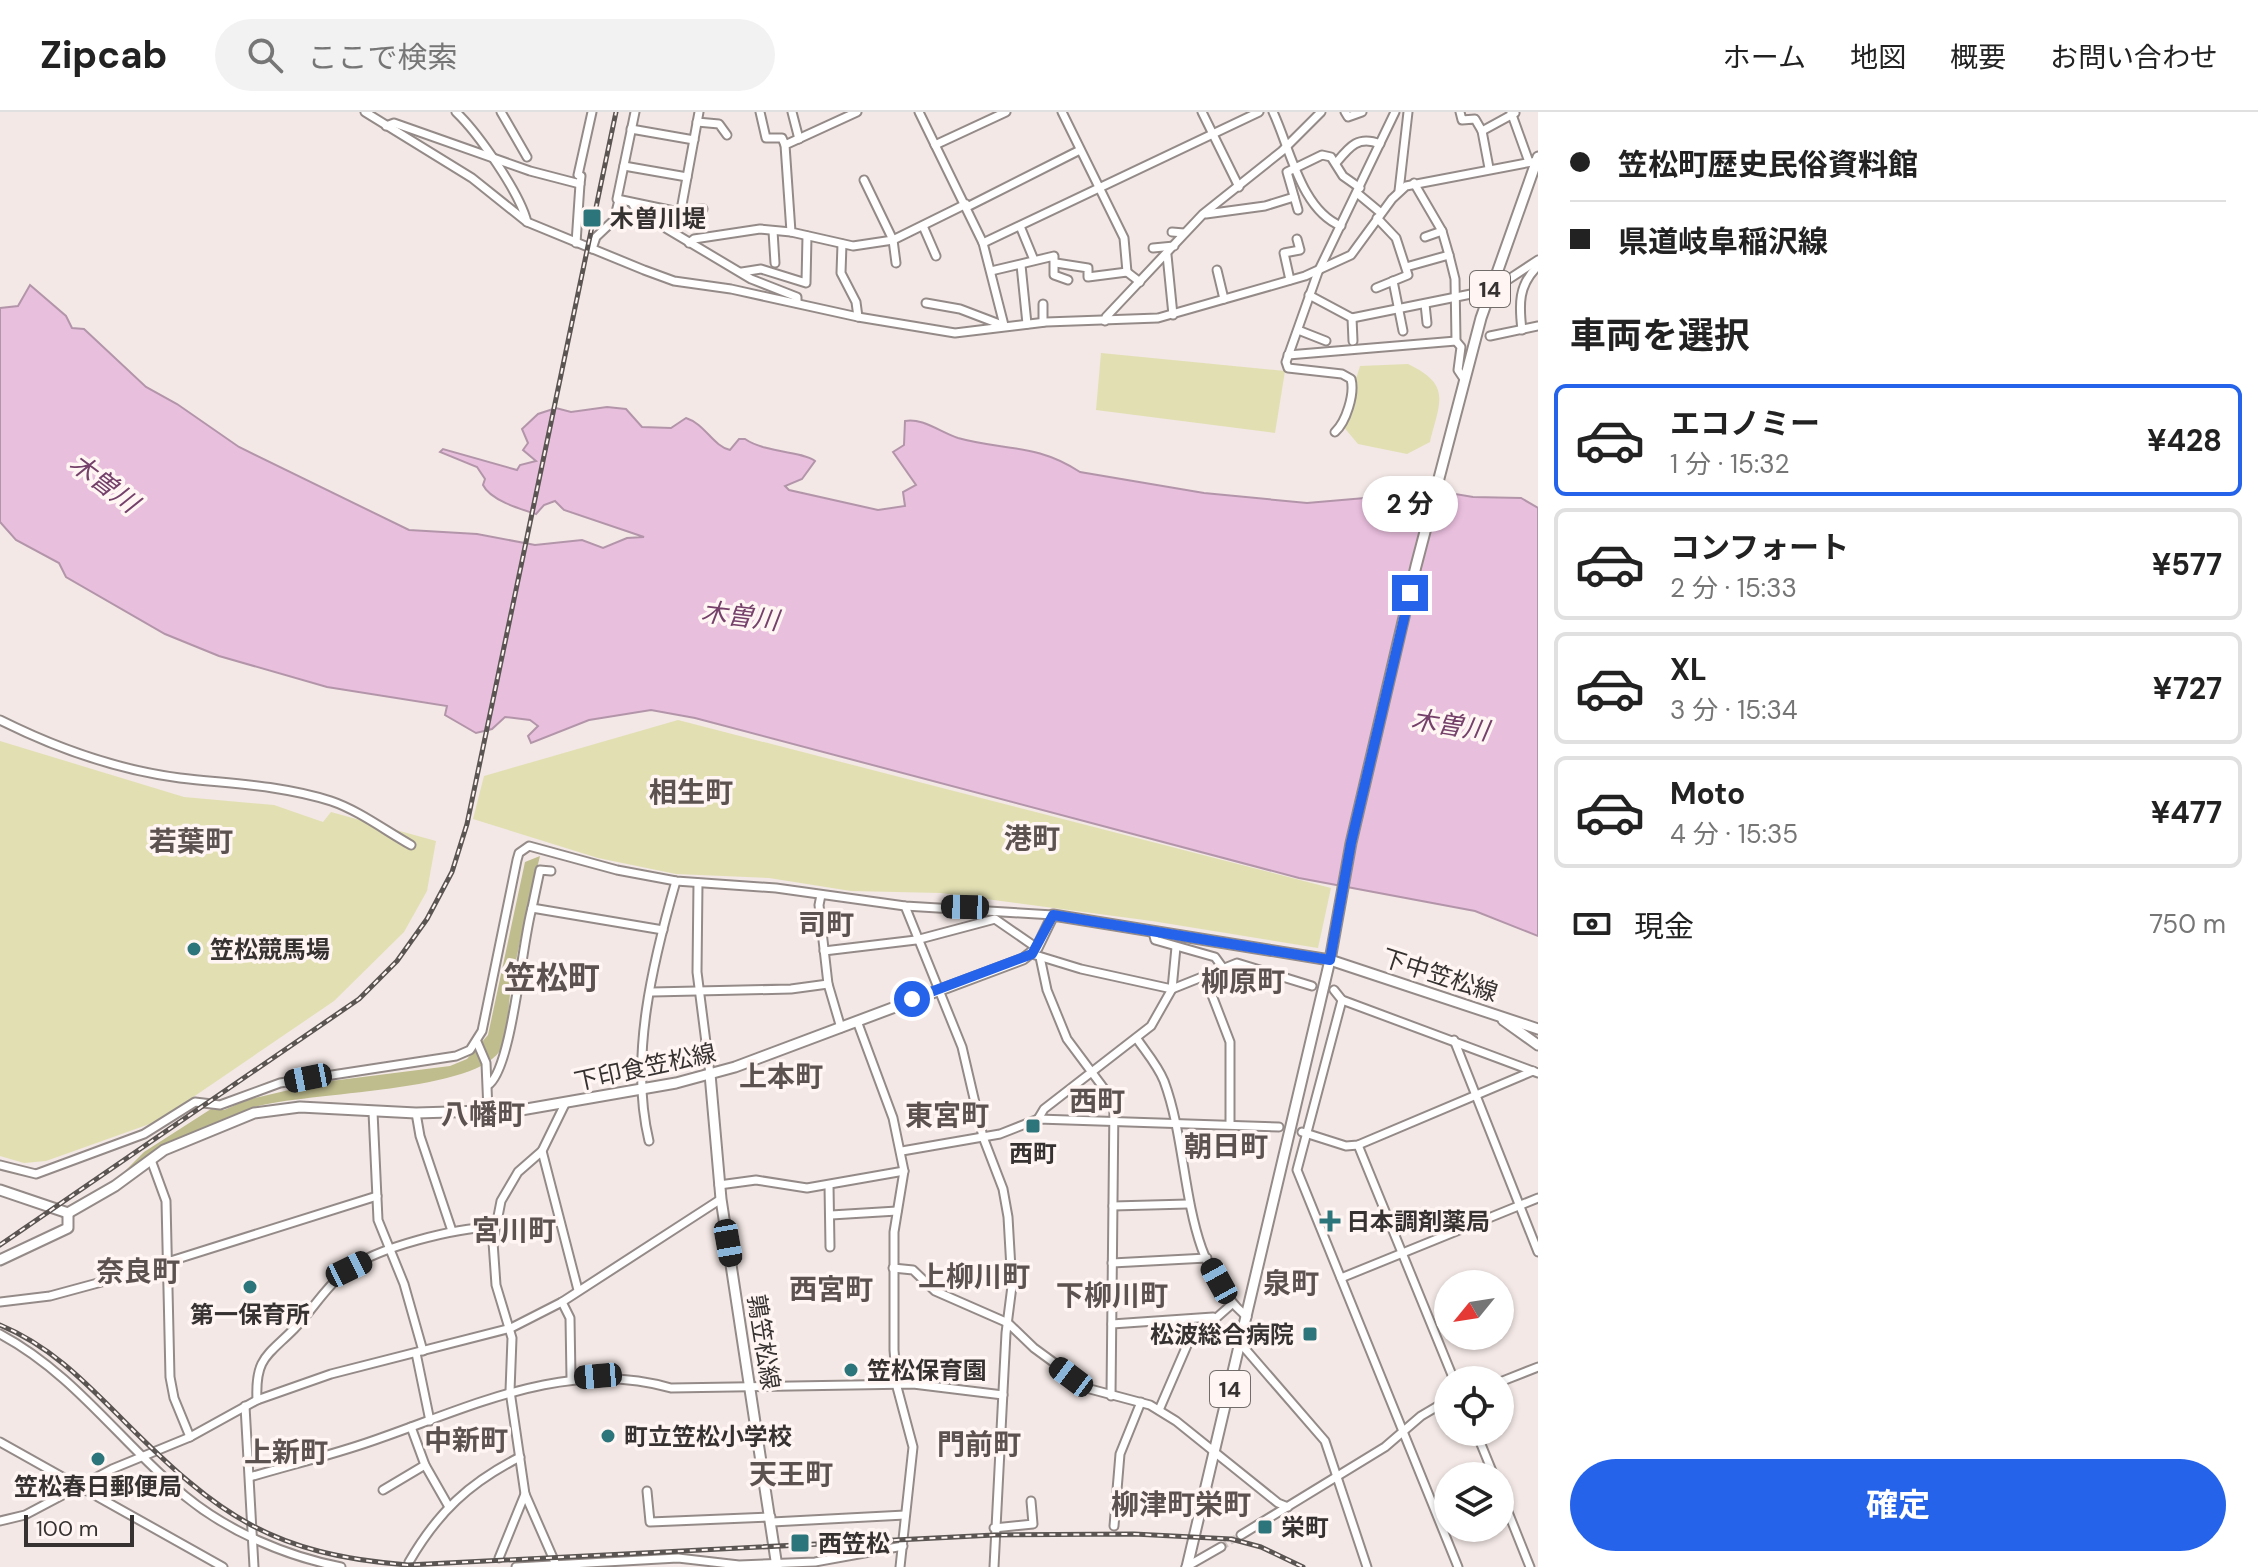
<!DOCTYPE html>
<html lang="ja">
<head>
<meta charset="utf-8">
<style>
	:root { --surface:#fff; --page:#f2f2f2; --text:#222; --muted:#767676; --line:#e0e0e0; --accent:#2563eb }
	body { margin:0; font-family:"DM Sans","Noto Sans JP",sans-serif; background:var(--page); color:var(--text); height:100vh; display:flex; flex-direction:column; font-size:30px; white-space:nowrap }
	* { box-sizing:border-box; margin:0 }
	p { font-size:26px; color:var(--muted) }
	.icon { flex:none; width:44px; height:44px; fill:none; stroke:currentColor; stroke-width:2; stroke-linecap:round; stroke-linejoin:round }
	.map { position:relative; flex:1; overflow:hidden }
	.panel { display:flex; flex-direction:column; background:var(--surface); width:720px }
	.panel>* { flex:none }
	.hud { display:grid; align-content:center; height:176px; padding:0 32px; background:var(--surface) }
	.needle { width:52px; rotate:240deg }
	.tools { position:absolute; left:1434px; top:1158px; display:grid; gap:16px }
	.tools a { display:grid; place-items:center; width:80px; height:80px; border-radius:50%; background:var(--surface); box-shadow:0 2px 6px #0004; font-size:40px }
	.scale { position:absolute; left:24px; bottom:20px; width:110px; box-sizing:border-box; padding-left:8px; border:4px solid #363231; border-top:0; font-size:22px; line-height:28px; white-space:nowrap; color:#363231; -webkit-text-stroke:6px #fff6f3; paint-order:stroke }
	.end { position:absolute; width:36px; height:36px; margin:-18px; border:10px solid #2563eb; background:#fff; box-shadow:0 0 0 4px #fff }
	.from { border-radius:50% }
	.bubble { position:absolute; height:56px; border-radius:28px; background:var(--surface); box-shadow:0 2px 6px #0004; font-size:26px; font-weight:700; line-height:56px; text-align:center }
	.car { position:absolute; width:24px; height:48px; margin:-24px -12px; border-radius:10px; box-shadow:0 0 6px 2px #0007; background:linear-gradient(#222 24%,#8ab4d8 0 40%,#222 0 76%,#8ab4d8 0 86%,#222 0) }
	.hud b { display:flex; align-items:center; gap:28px; height:76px; font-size:30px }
	.hud b+b { border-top:2px solid var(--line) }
	.hud i { width:20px; height:20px; background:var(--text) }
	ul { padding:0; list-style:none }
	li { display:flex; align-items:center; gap:24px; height:112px; margin:0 16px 12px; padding:0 16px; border:4px solid var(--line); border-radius:12px }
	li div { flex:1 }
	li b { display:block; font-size:30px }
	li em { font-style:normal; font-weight:700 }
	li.current { border-color:var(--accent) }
	li>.icon { width:72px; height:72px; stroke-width:1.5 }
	h2 { padding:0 32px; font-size:36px; line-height:96px }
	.pay { display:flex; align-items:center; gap:20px; height:88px; padding:0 32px; font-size:30px }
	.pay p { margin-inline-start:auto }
	.button { display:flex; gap:16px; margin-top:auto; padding:16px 32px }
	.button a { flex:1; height:92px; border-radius:48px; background:var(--accent); color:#fff; font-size:32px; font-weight:700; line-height:92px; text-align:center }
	header { display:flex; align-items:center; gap:48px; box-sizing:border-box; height:112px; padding:0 40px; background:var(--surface); border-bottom:2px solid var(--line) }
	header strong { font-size:38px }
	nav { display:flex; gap:44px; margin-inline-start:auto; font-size:28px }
	.search { width:560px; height:72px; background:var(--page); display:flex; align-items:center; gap:20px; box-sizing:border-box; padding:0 28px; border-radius:44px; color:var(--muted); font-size:30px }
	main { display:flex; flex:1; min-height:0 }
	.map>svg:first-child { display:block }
	.green { fill:#e2dfb3 }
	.forest { fill:#bfbc8d }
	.water { fill:#e9bfde; stroke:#b395aa; stroke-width:2 }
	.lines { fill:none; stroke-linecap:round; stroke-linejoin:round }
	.minor-tunnel { stroke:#cdc4c1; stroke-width:7; stroke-dasharray:7 3.5; stroke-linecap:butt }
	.minor-casing { stroke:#948b88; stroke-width:11 }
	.major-casing { stroke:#948b88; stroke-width:13 }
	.minor { stroke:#fff; stroke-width:7 }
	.major { stroke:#fff; stroke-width:9 }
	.rail-casing { stroke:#5a5553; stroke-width:5 }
	.rail { stroke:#fff6f3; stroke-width:2; stroke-dasharray:6; stroke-linecap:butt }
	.route { stroke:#2563eb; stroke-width:10 }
	.poi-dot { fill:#2c757b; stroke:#fff6f3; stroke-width:3 }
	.labels { text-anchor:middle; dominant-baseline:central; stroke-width:7; stroke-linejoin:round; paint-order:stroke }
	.shield { fill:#fff6f3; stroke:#726d6b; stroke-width:2 }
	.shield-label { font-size:22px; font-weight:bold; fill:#363231 }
	.poi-label { font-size:24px; font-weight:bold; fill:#363231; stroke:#fff6f3; text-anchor:start }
	.street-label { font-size:24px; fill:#363231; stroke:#fff6f3 }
	.water-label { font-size:26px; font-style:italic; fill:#75406a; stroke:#fff6f3 }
	.quarter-label { font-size:28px; font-weight:bold; fill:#5c5350; stroke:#fff6f3 }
	.district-label { font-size:32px; font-weight:bold; fill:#5c5350; stroke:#fff6f3 }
</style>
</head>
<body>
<header>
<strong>Zipcab</strong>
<div class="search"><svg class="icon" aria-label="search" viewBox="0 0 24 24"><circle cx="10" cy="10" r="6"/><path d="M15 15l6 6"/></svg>ここで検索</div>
<nav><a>ホーム</a><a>地図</a><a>概要</a><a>お問い合わせ</a></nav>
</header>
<main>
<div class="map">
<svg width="1538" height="1455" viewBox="0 0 1538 1455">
	<rect width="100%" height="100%" fill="#f3e8e5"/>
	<g class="green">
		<polygon points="1101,241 1285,259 1275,321 1096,298"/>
		<path d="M1408,252C1452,273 1440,290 1430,330L1407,342L1358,332L1342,313L1360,254Z"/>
		<polygon points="678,608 1331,776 1318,836 1152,809 941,781 851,779 769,766 676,762 598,746 473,707 484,664"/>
		<polygon points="0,629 184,685 274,693 323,710 331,700 436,729 427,779 404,820 334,889 158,1009 46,1049 24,1051 0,1044"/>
	</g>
	<path class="forest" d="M540,744C529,787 519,831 511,875C508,893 509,919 502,935C481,982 302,979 252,996C206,1013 163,1034 122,1062L144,1040L211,997L224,998L247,988L323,970L450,954L467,947L488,923L525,750Z"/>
	<path class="water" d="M30,173L66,204L72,216L84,217L146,275L177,292L239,335L409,418L477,422L535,433L582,428L603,436L627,426L644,425L564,398L555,389L544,393L536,402C520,397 490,388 483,373L485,367L477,355L440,340L443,337L517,358L520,353L536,349L523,338L528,331L522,317L538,302L556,296L571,300L607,295L626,297L642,315L671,316L686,306C705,312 713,334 730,338L739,327H745C765,341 806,340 815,349L802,367L785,374L789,378L878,398L905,394L903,380L916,373L893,340L904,333L905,309C921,305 942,321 958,326C1004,339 1036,331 1080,360L1204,381L1307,391L1423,381L1426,377L1473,385L1521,386L1538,396V824L1475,799L1299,766L695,606L651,598L589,608L531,631L528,624L538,614L530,608L505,605L492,617L476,621L445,603L447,594L327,575L219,544L165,522L66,465L59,451L16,428L0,410V196L18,194Z"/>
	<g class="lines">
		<polyline class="minor-tunnel" points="1221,1435 1241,1423"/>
		<g class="minor-casing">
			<g id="minor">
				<polyline points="365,0 472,66 527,110 644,158 674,169 731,177 858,205 955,221 1046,210 1158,206 1305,164 1351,143 1392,87 1406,74 1537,49"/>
				<path d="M456,0C478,21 520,81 527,110"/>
				<polyline points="501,0 527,45"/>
				<polyline points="635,0 617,87 674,99 703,97"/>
				<polyline points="760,0 766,26 782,26 785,33"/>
				<polyline points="792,0 799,27"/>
				<polyline points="857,0 785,33 791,120 853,134 893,128 966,92"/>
				<polyline points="919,0 983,131 1004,213"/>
				<polyline points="1062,0 1124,126 1127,160"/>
				<polyline points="1202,0 1239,75"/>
				<path d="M1273,0C1290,36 1301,98 1341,114"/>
				<polyline points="1345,0 1348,5 1362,0"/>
				<polyline points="1460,0 1462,8 1475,7 1482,19 1489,56"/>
				<polyline points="1511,0 1529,50"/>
				<polyline points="697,10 719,12 727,23"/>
				<polyline points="386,14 394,11 530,59 580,72 581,64 578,63 592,0"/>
				<polyline points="631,17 694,28"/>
				<polyline points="1482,19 1515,1"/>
				<polyline points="935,33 1006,0"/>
				<path d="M1336,51C1349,35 1358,23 1380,32"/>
				<polyline points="624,54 687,65"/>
				<polyline points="864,68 893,128 896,151"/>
				<polyline points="1414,71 1442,119 1449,143 1455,167 1456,229 1461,235 1458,258 1464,267"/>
				<polyline points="1399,79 1408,0"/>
				<polyline points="1357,81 1381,101"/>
				<polyline points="632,91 637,99 751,167 797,185 797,191"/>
				<polyline points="967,95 1080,38"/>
				<polyline points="681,98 699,0"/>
				<polyline points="1298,98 1287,60 1322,43 1331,45 1343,64 1360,76"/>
				<polyline points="1206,102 1265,94 1294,85"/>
				<polyline points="923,114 936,144"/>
				<polyline points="1020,114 1034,148"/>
				<polyline points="773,119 775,151"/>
				<polyline points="1172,120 1184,121"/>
				<polyline points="1425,125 1442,119"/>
				<polyline points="576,131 580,72"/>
				<polyline points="689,131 694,127 760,117 791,120"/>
				<polyline points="983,131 1259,0"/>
				<polyline points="842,132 841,161 856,190 858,205"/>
				<polyline points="1153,136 1174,134"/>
				<polyline points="592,137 596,125 614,108 619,88"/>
				<polyline points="1167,143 1173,203"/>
				<polyline points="1056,151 1088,156 1088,165 1127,160 1140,170"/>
				<polyline points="1021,153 1027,212"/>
				<polyline points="1406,155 1449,143"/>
				<polyline points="1217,158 1224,187"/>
				<polyline points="991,159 1054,144 1054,163 1068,168"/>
				<polyline points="742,160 761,157 806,171 807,124"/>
				<polyline points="1290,168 1284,141 1300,138 1297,127"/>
				<polyline points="1393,169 1403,219"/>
				<polyline points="1376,176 1408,163 1396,126 1377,106"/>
				<polyline points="1499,182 1506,169 1538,148"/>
				<polyline points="1309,183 1352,206 1476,181 1479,176"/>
				<polyline points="926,191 960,197 1002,213"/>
				<polyline points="1043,192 1043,210"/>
				<polyline points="1425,192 1427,211"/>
				<polyline points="1352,206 1353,229"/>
				<polyline points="1105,209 1106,205 1203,102 1282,39 1321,0"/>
				<polyline points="1298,218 1326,229"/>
				<path d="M1522,218C1519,193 1518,173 1538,154"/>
				<polyline points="1490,224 1538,214"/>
				<polyline points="1288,243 1456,229"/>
				<path d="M1335,320C1346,310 1355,282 1351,267L1342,262L1288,256L1286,250L1318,160L1395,0"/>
				<path d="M0,608C56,636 118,658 180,666C231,672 281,673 331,689C358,698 386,719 411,733"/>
				<polyline points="551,759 540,758 532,796 663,818"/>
				<polyline points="698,771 697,860 710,962"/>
				<polyline points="821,783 819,793 828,872 841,916"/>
				<polyline points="905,794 962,935 983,1025 1003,1077 1008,1105 1012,1174 1006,1221 994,1455"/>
				<polyline points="1153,820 1155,828 1215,845 1223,856"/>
				<polyline points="824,839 916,828 995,807 1037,836"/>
				<polyline points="1032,842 1081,857 1172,877 1237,851 1312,874"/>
				<polyline points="1040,845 1047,878 1067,927 1114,990 1111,1284"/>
				<polyline points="1205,865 1230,930 1230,1010"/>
				<polyline points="1334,878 1342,888 1538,961"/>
				<polyline points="652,880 791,877 828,872"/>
				<polyline points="1342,888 1297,1058 1458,1455"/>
				<polyline points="857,909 893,1006 904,1059 894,1120 894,1238 897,1275 913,1335 900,1455"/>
				<path d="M1137,927C1146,940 1158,954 1164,969C1193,1047 1178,1146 1247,1205"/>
				<polyline points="1454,928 1538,1140"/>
				<polyline points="477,930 486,951 488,999"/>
				<path d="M488,973C512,958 522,829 532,796"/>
				<polyline points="373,1000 378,1108 404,1172 423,1239"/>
				<polyline points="416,1001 420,1024 452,1119"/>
				<polyline points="1038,1007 1044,997 1151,914 1172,877 1176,835"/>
				<polyline points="1302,1020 1346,1034 1358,1033 1533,959"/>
				<path d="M649,1029C629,946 653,849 676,769"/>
				<polyline points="1358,1033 1454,1268"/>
				<polyline points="542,1039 578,1178"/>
				<polyline points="902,1039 1000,1022 1038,1007 1279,1015"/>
				<polyline points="151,1048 166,1089 170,1265 174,1286 190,1325"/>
				<polyline points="0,1053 36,1062 144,1022 195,990 220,993 280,971 456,944 470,938 482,919 517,748 519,741 529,734 617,758 676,769 776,776 905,794 1053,803"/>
				<polyline points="719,1073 756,1068 807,1076 904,1059"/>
				<polyline points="829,1073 830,1135"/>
				<polyline points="1113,1094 1188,1092"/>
				<polyline points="831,1103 897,1099"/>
				<polyline points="1112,1151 1207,1146"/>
				<polyline points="893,1156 913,1158 935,1179 1008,1211 1034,1236 1090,1277 1150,1293 1176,1309 1278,1391 1288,1395"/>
				<polyline points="1341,1166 1538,1086"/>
				<polyline points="0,1190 50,1184 120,1165 377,1084"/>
				<polyline points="562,1190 570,1206 571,1266"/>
				<polyline points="1112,1212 1213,1205"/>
				<path d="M0,1222C75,1262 121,1331 185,1384C229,1420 286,1444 341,1455"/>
				<polyline points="1241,1232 1325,1329 1367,1455"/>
				<polyline points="416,1241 430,1309"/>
				<polyline points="1500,1270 1538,1255"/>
				<path d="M257,1288C255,1246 267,1244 294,1217C313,1198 325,1175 347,1158C378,1135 455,1116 493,1115"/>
				<polyline points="245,1294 254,1455"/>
				<polyline points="1159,1298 1188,1231 1232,1192"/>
				<polyline points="411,1315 425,1353 449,1395"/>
				<polyline points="1476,1320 1494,1364"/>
				<polyline points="0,1330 223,1455"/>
				<path d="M250,1365C290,1353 332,1343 372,1329C471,1295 566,1246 671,1276L913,1272L1003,1283"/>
				<polyline points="383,1378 425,1353"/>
				<polyline points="647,1379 650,1410 771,1405"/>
				<polyline points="1500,1380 1530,1455"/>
				<polyline points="0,1409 25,1403 112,1357 190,1325 257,1288 331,1262 511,1216 562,1190 721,1087"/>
				<polyline points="772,1410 905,1403"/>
				<polyline points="1114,1414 1120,1342 1141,1290"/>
				<polyline points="994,1416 1033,1412 1031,1389"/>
				<polyline points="1241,1423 1385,1335 1421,1304 1448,1288"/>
				<polyline points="499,1446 525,1382"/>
				<path d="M409,1450C438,1400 469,1371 520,1345"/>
				<polyline points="516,1455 678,1446 739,1453 815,1450 903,1434"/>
				<polyline points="557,1455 525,1382 510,1279 512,1226 496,1173 493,1130 501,1089 518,1060 542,1039 565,992"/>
				<polyline points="1186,1455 1221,1435"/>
			</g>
		</g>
		<g class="major-casing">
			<g id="major">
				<polyline points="1503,908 1538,933"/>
				<polyline points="710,962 721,1087 777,1455"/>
				<polyline points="0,1078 68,1101 115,1074 164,1038 254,1001 300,995 416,1001 521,998 676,971 735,955 1023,847 1037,836 1053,803 1330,848 1538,917"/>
				<polyline points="0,1148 68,1116 68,1101"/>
				<polyline points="1187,1455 1330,848 1351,731 1416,454 1481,206 1538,45"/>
			</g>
		</g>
		<use href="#minor" class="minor"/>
		<use href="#major" class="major"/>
		<g class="rail-casing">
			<g id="rail">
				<polyline points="0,1133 359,887 397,849 427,807 452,760 467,712 616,0"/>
				<path d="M0,1213C51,1234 86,1271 124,1309C219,1404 271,1442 408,1453L994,1423L1134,1422L1231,1427L1261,1435L1303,1455"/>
			</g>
		</g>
		<use href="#rail" class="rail"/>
	</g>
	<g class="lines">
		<polyline class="route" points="912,887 1032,842 1053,803 1330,848 1351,731 1410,481"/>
	</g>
	<g class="poi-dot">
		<rect x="582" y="96" width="20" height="20" rx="4"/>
		<circle cx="194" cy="837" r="8"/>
		<rect x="1025" y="1006" width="16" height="16" rx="4"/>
		<path d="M1326 1097h8v8h8v8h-8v8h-8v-8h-8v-8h8z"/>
		<circle cx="250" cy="1175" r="8"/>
		<rect x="1302" y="1214" width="16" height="16" rx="4"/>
		<circle cx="851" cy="1258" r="8"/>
		<circle cx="608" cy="1324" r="8"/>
		<circle cx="98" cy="1347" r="8"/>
		<rect x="1257" y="1407" width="16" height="16" rx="4"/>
		<rect x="790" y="1421" width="20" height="20" rx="4"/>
	</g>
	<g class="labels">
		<g class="shield">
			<rect x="1470" y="159" width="40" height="36" rx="6"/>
			<rect x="1210" y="1259" width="40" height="36" rx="6"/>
		</g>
		<g class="shield-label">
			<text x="1490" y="177">14</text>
			<text x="1230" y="1277">14</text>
		</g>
		<g class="poi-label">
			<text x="610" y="106">木曽川堤</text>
			<text x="210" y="837">笠松競馬場</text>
			<text x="1033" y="1041" text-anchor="middle">西町</text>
			<text x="1346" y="1109">日本調剤薬局</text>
			<text x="250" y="1202" text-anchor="middle">第一保育所</text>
			<text x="1294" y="1222" text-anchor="end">松波総合病院</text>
			<text x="867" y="1258">笠松保育園</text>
			<text x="624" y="1324">町立笠松小学校</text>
			<text x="98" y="1374" text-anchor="middle">笠松春日郵便局</text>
			<text x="1281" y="1415">栄町</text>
			<text x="818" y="1431">西笠松</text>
		</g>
		<g class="street-label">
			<text transform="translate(1440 863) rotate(18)">下中笠松線</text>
			<text transform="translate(645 955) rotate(-12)">下印食笠松線</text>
			<text transform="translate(764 1230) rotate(81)">鶉笠松線</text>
		</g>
		<g class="water-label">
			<text transform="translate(104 371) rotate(37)">木曽川</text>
			<text transform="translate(740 504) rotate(7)">木曽川</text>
			<text transform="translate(1450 613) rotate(9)">木曽川</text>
		</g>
		<g class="quarter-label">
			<text x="691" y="680">相生町</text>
			<text x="1032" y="726">港町</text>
			<text x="191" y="729">若葉町</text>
			<text x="826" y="812">司町</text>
			<text x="1243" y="869">柳原町</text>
			<text x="781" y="964">上本町</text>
			<text x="1097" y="989">西町</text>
			<text x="483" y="1002">八幡町</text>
			<text x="947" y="1003">東宮町</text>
			<text x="1226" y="1034">朝日町</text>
			<text x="514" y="1118">宮川町</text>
			<text x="138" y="1159">奈良町</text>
			<text x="974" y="1164">上柳川町</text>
			<text x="1291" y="1171">泉町</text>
			<text x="831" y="1177">西宮町</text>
			<text x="1112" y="1183">下柳川町</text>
			<text x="466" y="1328">中新町</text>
			<text x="979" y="1332">門前町</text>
			<text x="286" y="1340">上新町</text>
			<text x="791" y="1362">天王町</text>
			<text x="1181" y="1392">柳津町栄町</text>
		</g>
		<g class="district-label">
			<text x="552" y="866">笠松町</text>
		</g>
	</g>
</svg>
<div class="tools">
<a><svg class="needle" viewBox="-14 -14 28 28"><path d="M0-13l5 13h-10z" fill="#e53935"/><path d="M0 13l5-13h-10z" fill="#767676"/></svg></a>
<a><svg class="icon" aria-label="locate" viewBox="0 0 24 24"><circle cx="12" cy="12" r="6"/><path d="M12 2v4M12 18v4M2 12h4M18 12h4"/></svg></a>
<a><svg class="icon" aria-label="layers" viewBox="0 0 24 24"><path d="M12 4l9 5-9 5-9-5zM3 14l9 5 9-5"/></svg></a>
</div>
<div class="scale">100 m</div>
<i class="end from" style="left:912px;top:887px"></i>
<i class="end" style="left:1410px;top:481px"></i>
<div class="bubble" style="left:1362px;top:364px;width:96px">2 分</div>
<i class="car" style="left:965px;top:795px;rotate:271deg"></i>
<i class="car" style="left:308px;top:966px;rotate:259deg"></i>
<i class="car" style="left:728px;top:1131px;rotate:170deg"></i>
<i class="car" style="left:349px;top:1157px;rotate:64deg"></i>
<i class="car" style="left:1219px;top:1169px;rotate:331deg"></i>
<i class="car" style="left:598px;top:1264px;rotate:265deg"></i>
<i class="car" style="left:1071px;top:1265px;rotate:307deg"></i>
</div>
<section class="panel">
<div class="hud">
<b><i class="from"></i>笠松町歴史民俗資料館</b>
<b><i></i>県道岐阜稲沢線</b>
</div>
<h2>車両を選択</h2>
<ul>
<li class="current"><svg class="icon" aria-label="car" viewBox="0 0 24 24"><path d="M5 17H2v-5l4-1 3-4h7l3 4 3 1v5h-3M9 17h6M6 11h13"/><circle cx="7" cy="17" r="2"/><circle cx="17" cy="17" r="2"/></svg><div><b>エコノミー</b><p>1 分 · 15:32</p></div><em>¥428</em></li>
<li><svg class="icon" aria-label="car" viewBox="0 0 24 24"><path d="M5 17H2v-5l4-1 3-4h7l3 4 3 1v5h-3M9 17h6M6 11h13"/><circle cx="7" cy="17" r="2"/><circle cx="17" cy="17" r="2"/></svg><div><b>コンフォート</b><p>2 分 · 15:33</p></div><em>¥577</em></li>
<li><svg class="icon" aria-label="car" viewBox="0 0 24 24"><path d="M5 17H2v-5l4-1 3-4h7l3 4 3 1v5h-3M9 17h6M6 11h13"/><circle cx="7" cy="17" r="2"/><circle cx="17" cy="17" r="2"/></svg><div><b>XL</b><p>3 分 · 15:34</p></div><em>¥727</em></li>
<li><svg class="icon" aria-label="car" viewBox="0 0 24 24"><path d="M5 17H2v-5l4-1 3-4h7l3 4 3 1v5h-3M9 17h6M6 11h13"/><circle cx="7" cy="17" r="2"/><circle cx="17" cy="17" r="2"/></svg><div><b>Moto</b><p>4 分 · 15:35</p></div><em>¥477</em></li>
</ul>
<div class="pay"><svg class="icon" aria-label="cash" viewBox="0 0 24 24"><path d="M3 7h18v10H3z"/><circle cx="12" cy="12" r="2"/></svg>現金<p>750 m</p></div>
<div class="button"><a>確定</a></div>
</section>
</main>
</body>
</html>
